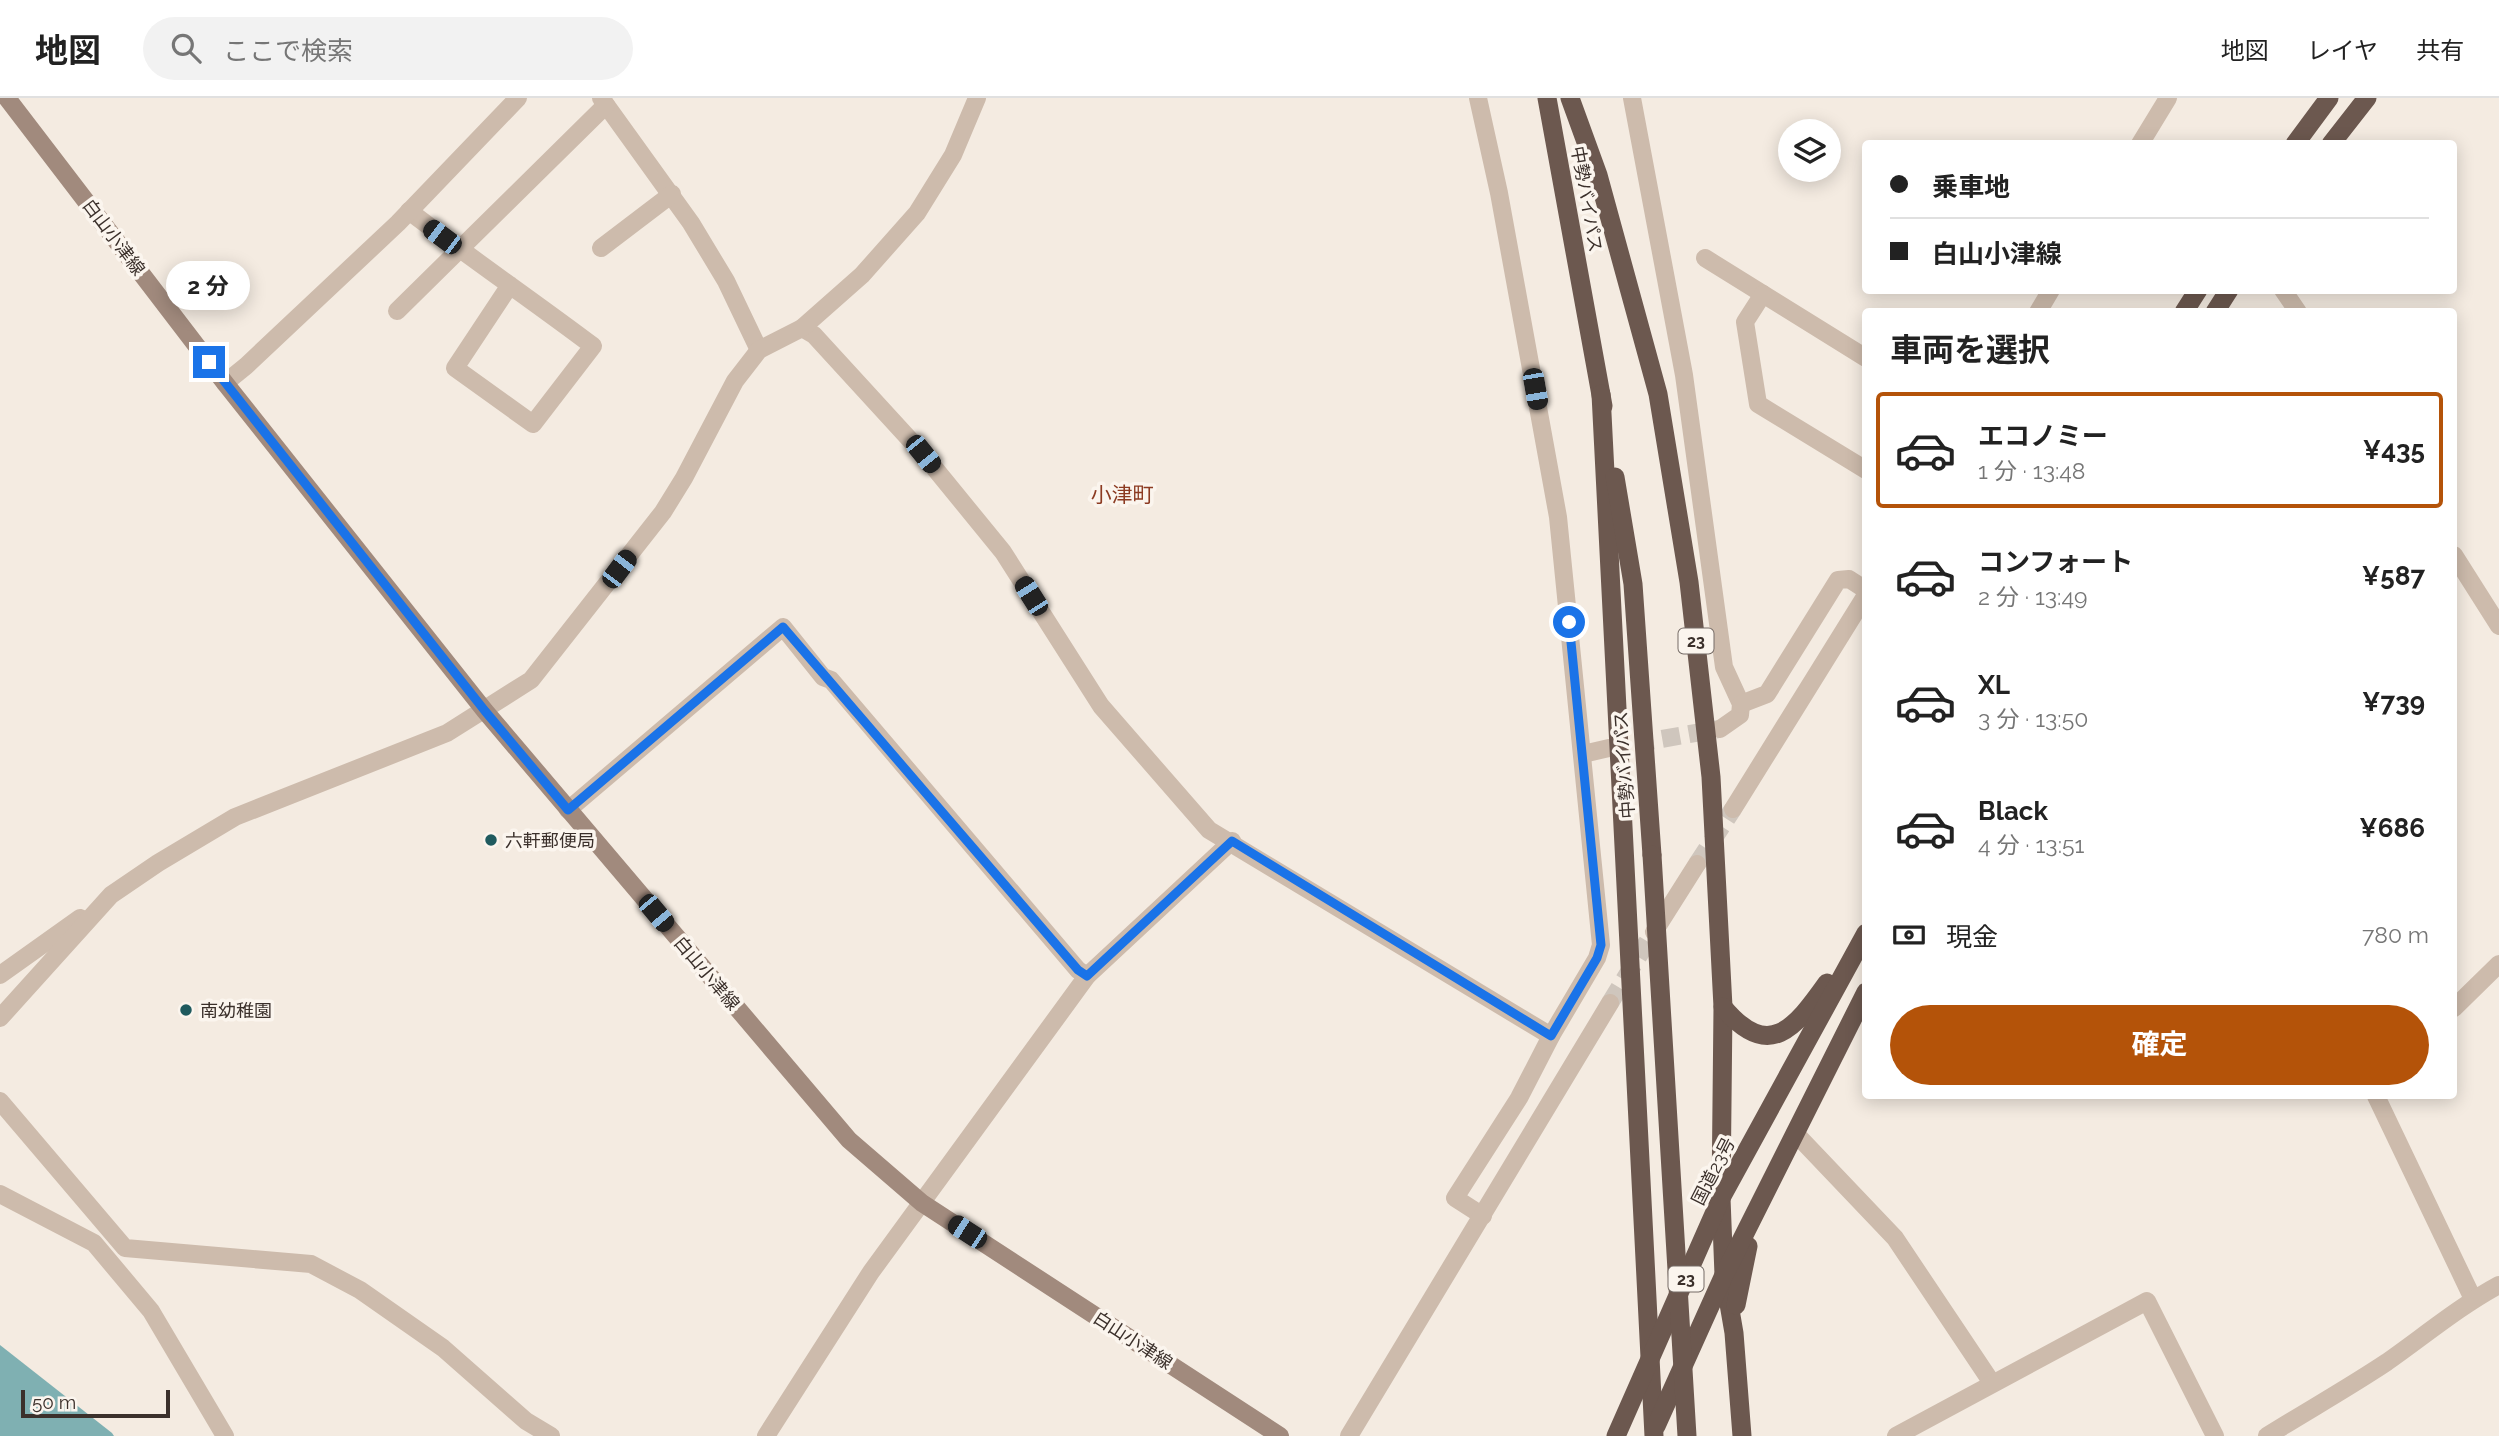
<!DOCTYPE html>
<html lang="ja">
<head>
<meta charset="utf-8">
<style>
	:root { --surface:#fff; --page:#f2f2f2; --text:#222; --muted:#767676; --line:#e0e0e0; --accent:#b45309 }
	body { margin:0; font-family:Raleway,"Noto Sans JP",sans-serif; background:var(--page); color:var(--text); height:100vh; display:flex; flex-direction:column; font-size:26px; white-space:nowrap }
	* { box-sizing:border-box; margin:0 }
	p { font-size:23px; color:var(--muted) }
	.icon { flex:none; width:38px; height:38px; fill:none; stroke:currentColor; stroke-width:2; stroke-linecap:round; stroke-linejoin:round }
	.map { position:relative; flex:1; overflow:hidden }
	.details { position:absolute; left:1862px; top:210px; width:595px; height:791px; display:flex; flex-direction:column; background:var(--surface); border-radius:7px; box-shadow:0 4px 18px #0003 }
	.details>* { flex:none }
	.hud { position:absolute; left:1862px; top:42px; width:595px; height:154px; border-radius:7px; box-shadow:0 4px 18px #0003; display:grid; align-content:center; height:154px; padding:0 28px; background:var(--surface) }
	.buttons { position:absolute; left:1778px; top:21px; display:grid; gap:14px }
	.buttons a { display:grid; place-items:center; width:63px; height:63px; border-radius:50%; background:var(--surface); box-shadow:0 4px 18px #0003; font-size:35px }
	.scale { position:absolute; left:21px; bottom:18px; width:149px; box-sizing:border-box; padding-left:7px; border:4px solid #3b302b; border-top:0; font-size:19px; line-height:24px; white-space:nowrap; color:#3b302b; -webkit-text-stroke:5px #fbf5ee; paint-order:stroke }
	.end { position:absolute; width:32px; height:32px; margin:-16px; border:9px solid #1a73e8; background:#fff; box-shadow:0 0 0 4px #fff }
	.from { border-radius:50% }
	.bubble { position:absolute; height:49px; border-radius:24px; background:var(--surface); box-shadow:0 4px 18px #0003; font-size:23px; font-weight:700; line-height:49px; text-align:center }
	.car { position:absolute; width:21px; height:42px; margin:-21px -10px; border-radius:9px; box-shadow:0 0 5px 2px #0007; background:linear-gradient(#222 24%,#8ab4d8 0 40%,#222 0 76%,#8ab4d8 0 86%,#222 0) }
	.hud b { display:flex; align-items:center; gap:24px; height:66px; font-size:26px }
	.hud b+b { border-top:2px solid var(--line) }
	.hud i { width:18px; height:18px; background:var(--text) }
	ul { padding:0; list-style:none }
	li { display:flex; align-items:center; gap:21px; height:116px; margin:0 14px 10px; padding:0 14px; border:4px solid transparent; border-radius:7px }
	li div { flex:1 }
	li b { display:block; font-size:26px }
	li em { font-style:normal; font-weight:700 }
	li.active { border-color:var(--accent) }
	li>.icon { width:63px; height:63px; stroke-width:1.5 }
	h2 { padding:0 28px; font-size:32px; line-height:84px }
	.pay { display:flex; align-items:center; gap:18px; height:77px; padding:0 28px; font-size:26px }
	.pay p { margin-inline-start:auto }
	.button { display:flex; gap:14px; margin-top:auto; padding:14px 28px }
	.button a { flex:1; height:80px; border-radius:42px; background:var(--accent); color:#fff; font-size:28px; font-weight:700; line-height:80px; text-align:center }
	header { display:flex; align-items:center; gap:42px; box-sizing:border-box; height:98px; padding:0 35px; background:var(--surface); border-bottom:2px solid var(--line) }
	header strong { font-size:33px }
	nav { display:flex; gap:38px; margin-inline-start:auto; font-size:24px }
	.search { width:490px; height:63px; background:var(--page); display:flex; align-items:center; gap:18px; box-sizing:border-box; padding:0 24px; border-radius:38px; color:var(--muted); font-size:26px }
	.map>svg:first-child { display:block }
	.water { fill:#7fb0b2 }
	.lines { fill:none; stroke-linecap:round; stroke-linejoin:round }
	.minor-tunnel { stroke:#cfc6bd; stroke-width:18; stroke-dasharray:18 9; stroke-linecap:butt }
	.tertiary-tunnel { stroke:#cfc6bd; stroke-width:18; stroke-dasharray:18 9; stroke-linecap:butt }
	.minor { stroke:#cdbbac; stroke-width:18 }
	.tertiary { stroke:#cdbbac; stroke-width:18 }
	.secondary { stroke:#a18a7d; stroke-width:18 }
	.trunk { stroke:#6c584f; stroke-width:19 }
	.trunk-bridge { stroke:#6c584f; stroke-width:19 }
	.route { stroke:#1a73e8; stroke-width:9 }
	.poi-dot { fill:#1f5a5e; stroke:#fbf5ee; stroke-width:2.5 }
	.labels { text-anchor:middle; dominant-baseline:central; stroke-width:7; stroke-linejoin:round; paint-order:stroke }
	.shield { fill:#fbf5ee; stroke:#756b66; stroke-width:2 }
	.shield-label { font-size:16px; font-weight:bold; fill:#3b302b }
	.street-label { font-size:18px; fill:#3b302b; stroke:#fbf5ee }
	.poi-label { font-size:18px; fill:#3b302b; stroke:#fbf5ee; text-anchor:start }
	.quarter-label { font-size:21px; fill:#8c3b22; stroke:#fbf5ee }
</style>
</head>
<body>
<header>
<strong>地図</strong>
<div class="search"><svg class="icon" aria-label="search" viewBox="0 0 24 24"><circle cx="10" cy="10" r="6"/><path d="M15 15l6 6"/></svg>ここで検索</div>
<nav><a>地図</a><a>レイヤ</a><a>共有</a></nav>
</header>
<div class="map">
<svg width="2499" height="1338" viewBox="0 0 2499 1338">
	<rect width="100%" height="100%" fill="#f4ebe1"/>
	<polygon class="water" points="0,1247 112,1335 114,1338 0,1338"/>
	<g class="lines">
		<polyline class="minor-tunnel" points="1609,650 1719,631"/>
		<g class="tertiary-tunnel">
			<polyline points="1697,766 1733,711"/>
			<polyline points="1610,905 1649,841"/>
		</g>
		<g class="minor">
			<polyline points="601,0 691,125 726,183 759,252"/>
			<polyline points="1478,0 1499,95 1558,419 1601,847 1597,860 1551,938"/>
			<polyline points="1632,0 1684,277 1724,569 1741,606 1740,617 1720,631"/>
			<path d="M409,113C469,159 532,202 593,248L533,326L455,270L510,187"/>
			<polyline points="601,150 672,96"/>
			<polyline points="1705,160 1866,260"/>
			<polyline points="2283,192 2298,214"/>
			<polyline points="1763,196 1745,224 1758,306 1866,372"/>
			<polyline points="397,213 606,7"/>
			<polyline points="802,230 814,237 923,356 1003,454 1101,608 1209,732 1551,938 1519,1000 1455,1100 1483,1118"/>
			<polyline points="225,285 246,268 398,125 518,0"/>
			<polyline points="2454,457 2499,528"/>
			<polyline points="1741,606 1767,596 1838,482 1849,481 1866,492"/>
			<polyline points="1583,656 1609,650"/>
			<polyline points="568,712 783,529 823,579 831,582 1078,872 1087,878"/>
			<polyline points="0,877 80,820"/>
			<polyline points="2454,910 2499,866"/>
			<polyline points="0,920 111,797 158,765 235,719 447,635 531,582 663,414 684,380 735,283 759,252 802,230 862,177 917,115 953,57 977,0"/>
			<polyline points="2376,998 2473,1201"/>
			<polyline points="0,1003 125,1150 311,1166 360,1192 443,1250 526,1323 551,1338"/>
			<polyline points="1795,1035 1895,1140 1992,1285"/>
			<polyline points="0,1096 94,1145 151,1213 225,1338"/>
			<polyline points="766,1338 871,1174 1087,878 1232,743"/>
			<polyline points="1896,1338 2147,1203 2215,1338"/>
			<path d="M2267,1338C2307,1313 2348,1290 2387,1264C2424,1238 2460,1208 2499,1187"/>
		</g>
		<g class="tertiary">
			<polyline points="2140,46 2168,0"/>
			<polyline points="2038,214 2051,192"/>
			<polyline points="1733,711 1866,497"/>
			<polyline points="1654,834 1697,766"/>
			<polyline points="1349,1338 1610,905"/>
		</g>
		<polyline class="secondary" points="7,0 225,285 485,613 849,1042 922,1105 1280,1338"/>
		<g class="trunk">
			<polyline points="1547,0 1603,308"/>
			<polyline points="1570,0 1598,77 1658,296 1689,484 1711,679 1723,909 1721,1100 1724,1177 1734,1235 1742,1338"/>
			<polyline points="2295,46 2329,0"/>
			<polyline points="2331,46 2367,0"/>
			<polyline points="2184,214 2198,192"/>
			<polyline points="2215,214 2229,192"/>
			<polyline points="1601,296 1654,1338"/>
			<polyline points="1615,379 1633,486 1652,757"/>
			<path d="M1723,909C1769,964 1795,930 1827,885"/>
			<polyline points="1736,1207 1748,1148"/>
			<polyline points="1656,1328 1724,1177 1866,894"/>
			<polyline points="1616,1338 1721,1100 1866,835"/>
		</g>
		<polyline class="trunk-bridge" points="1652,757 1687,1338"/>
	</g>
	<g class="lines">
		<polyline class="route" points="209,264 485,613 568,712 783,529 1078,872 1087,878 1232,743 1551,938 1597,860 1601,847 1569,524"/>
	</g>
	<g class="poi-dot">
		<circle cx="491" cy="742" r="7"/>
		<circle cx="186" cy="912" r="7"/>
	</g>
	<g class="labels">
		<g class="shield">
			<rect x="1678.5" y="530.5" width="35" height="25" rx="5"/>
			<rect x="1668.5" y="1168.5" width="35" height="25" rx="5"/>
		</g>
		<g class="shield-label">
			<text x="1696" y="543">23</text>
			<text x="1686" y="1181">23</text>
		</g>
		<g class="street-label">
			<text transform="translate(1587 101) rotate(80)">中勢バイパス</text>
			<text transform="translate(114 139) rotate(53)">白山小津線</text>
			<text transform="translate(1624 667) rotate(-94)">中勢バイパス</text>
			<text transform="translate(707 875) rotate(50)">白山小津線</text>
			<text transform="translate(1713 1073) rotate(-63)">国道23号</text>
			<text transform="translate(1133 1242) rotate(33)">白山小津線</text>
		</g>
		<g class="poi-label">
			<text x="505" y="742">六軒郵便局</text>
			<text x="200" y="912">南幼稚園</text>
		</g>
		<g class="quarter-label">
			<text x="1122" y="396">小津町</text>
		</g>
	</g>
</svg>
<div class="buttons">
<a><svg class="icon" aria-label="layers" viewBox="0 0 24 24"><path d="M12 4l9 5-9 5-9-5zM3 14l9 5 9-5"/></svg></a>
</div>
<div class="scale">50 m</div>
<i class="end from" style="left:1569px;top:524px"></i>
<i class="end" style="left:209px;top:264px"></i>
<div class="bubble" style="left:166px;top:163px;width:84px">2 分</div>
<i class="car" style="left:442px;top:139px;rotate:307deg"></i>
<i class="car" style="left:1535px;top:291px;rotate:170deg"></i>
<i class="car" style="left:923px;top:356px;rotate:141deg"></i>
<i class="car" style="left:619px;top:471px;rotate:37deg"></i>
<i class="car" style="left:1031px;top:498px;rotate:328deg"></i>
<i class="car" style="left:656px;top:815px;rotate:140deg"></i>
<i class="car" style="left:967px;top:1134px;rotate:303deg"></i>
<div class="hud">
<b><i class="from"></i>乗車地</b>
<b><i></i>白山小津線</b>
</div>
<section class="details">
<h2>車両を選択</h2>
<ul>
<li class="active"><svg class="icon" aria-label="car" viewBox="0 0 24 24"><path d="M5 17H2v-5l4-1 3-4h7l3 4 3 1v5h-3M9 17h6M6 11h13"/><circle cx="7" cy="17" r="2"/><circle cx="17" cy="17" r="2"/></svg><div><b>エコノミー</b><p>1 分 · 13:48</p></div><em>¥435</em></li>
<li><svg class="icon" aria-label="car" viewBox="0 0 24 24"><path d="M5 17H2v-5l4-1 3-4h7l3 4 3 1v5h-3M9 17h6M6 11h13"/><circle cx="7" cy="17" r="2"/><circle cx="17" cy="17" r="2"/></svg><div><b>コンフォート</b><p>2 分 · 13:49</p></div><em>¥587</em></li>
<li><svg class="icon" aria-label="car" viewBox="0 0 24 24"><path d="M5 17H2v-5l4-1 3-4h7l3 4 3 1v5h-3M9 17h6M6 11h13"/><circle cx="7" cy="17" r="2"/><circle cx="17" cy="17" r="2"/></svg><div><b>XL</b><p>3 分 · 13:50</p></div><em>¥739</em></li>
<li><svg class="icon" aria-label="car" viewBox="0 0 24 24"><path d="M5 17H2v-5l4-1 3-4h7l3 4 3 1v5h-3M9 17h6M6 11h13"/><circle cx="7" cy="17" r="2"/><circle cx="17" cy="17" r="2"/></svg><div><b>Black</b><p>4 分 · 13:51</p></div><em>¥686</em></li>
</ul>
<div class="pay"><svg class="icon" aria-label="cash" viewBox="0 0 24 24"><path d="M3 7h18v10H3z"/><circle cx="12" cy="12" r="2"/></svg>現金<p>780 m</p></div>
<div class="button"><a>確定</a></div>
</section>
</div>
</body>
</html>
